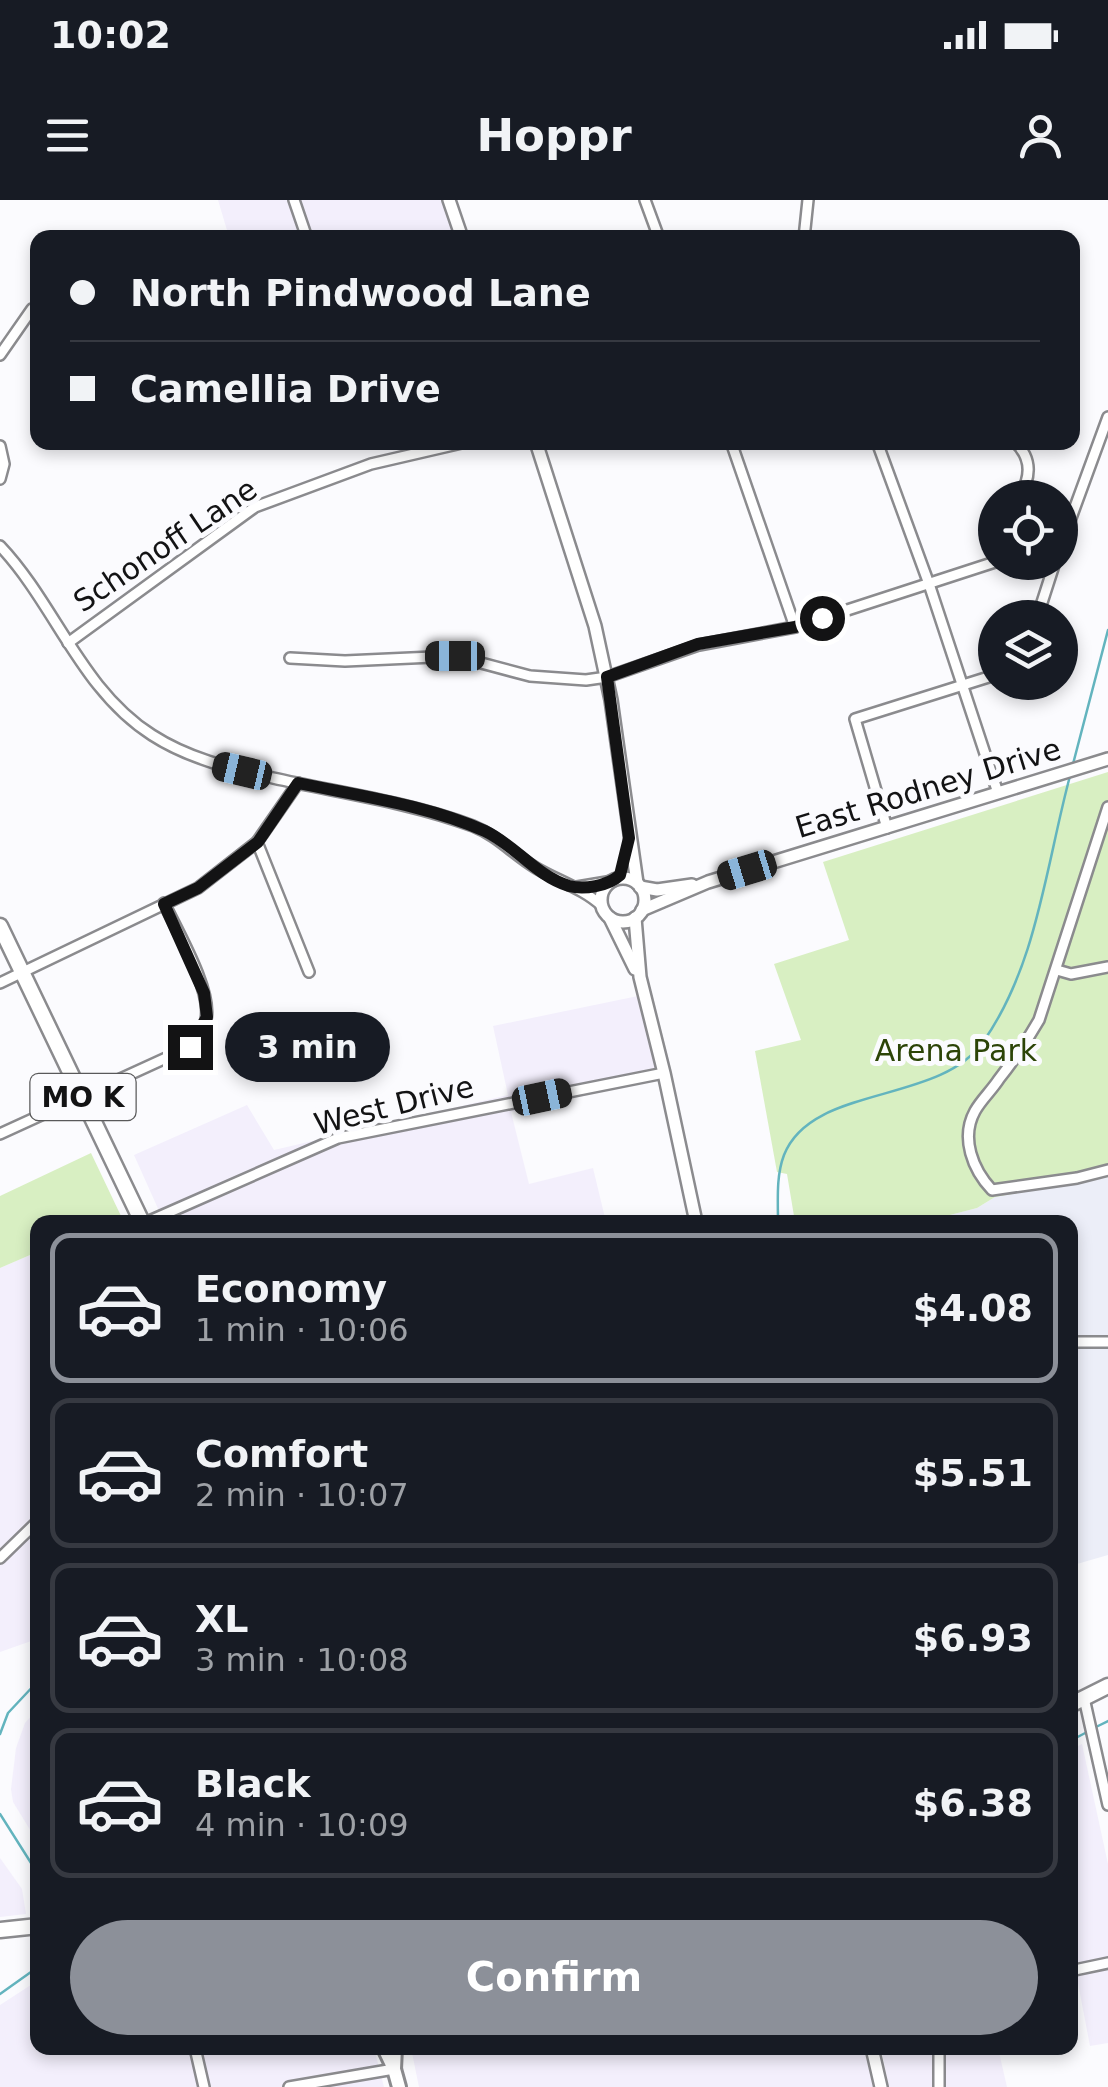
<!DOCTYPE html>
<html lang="en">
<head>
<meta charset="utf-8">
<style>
	:root { --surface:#171b24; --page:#242831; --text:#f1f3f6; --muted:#9ea1a6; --line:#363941; --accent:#8c9099 }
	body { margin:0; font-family:"DejaVu Sans",sans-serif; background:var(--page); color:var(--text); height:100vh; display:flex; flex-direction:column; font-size:38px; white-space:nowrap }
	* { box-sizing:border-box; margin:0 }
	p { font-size:32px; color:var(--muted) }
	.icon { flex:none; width:55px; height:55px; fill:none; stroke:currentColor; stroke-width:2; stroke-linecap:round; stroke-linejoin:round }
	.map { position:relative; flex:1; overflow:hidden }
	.side { position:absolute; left:30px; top:1015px; width:1048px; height:840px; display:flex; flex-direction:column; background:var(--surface); border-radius:20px; box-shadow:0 5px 15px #0003 }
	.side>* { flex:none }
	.hud { position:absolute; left:30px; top:30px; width:1050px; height:220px; border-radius:20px; box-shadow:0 5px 15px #0003; display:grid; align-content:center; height:220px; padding:0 40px; background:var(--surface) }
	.controls { position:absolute; left:978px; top:280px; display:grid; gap:20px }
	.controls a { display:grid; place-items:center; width:100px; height:100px; border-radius:50%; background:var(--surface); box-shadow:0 5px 15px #0003; font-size:50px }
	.end { position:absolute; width:45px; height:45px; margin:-22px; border:12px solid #131314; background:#fff; box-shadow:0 0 0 5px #fff }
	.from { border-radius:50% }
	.bubble { position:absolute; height:70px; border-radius:35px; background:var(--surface); box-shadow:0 5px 15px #0003; font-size:32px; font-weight:700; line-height:70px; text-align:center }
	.car { position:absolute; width:30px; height:60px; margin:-30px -15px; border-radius:12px; box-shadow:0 0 8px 2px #0007; background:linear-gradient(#222 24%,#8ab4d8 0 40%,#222 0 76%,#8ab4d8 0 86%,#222 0) }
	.hud b { display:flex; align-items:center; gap:35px; height:95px; font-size:38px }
	.hud b+b { border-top:2px solid var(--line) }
	.hud i { width:25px; height:25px; background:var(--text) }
	ul { padding:18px 0 0; list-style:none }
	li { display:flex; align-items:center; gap:30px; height:150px; margin:0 20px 15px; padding:0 20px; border:5px solid var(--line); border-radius:20px }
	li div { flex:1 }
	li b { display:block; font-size:38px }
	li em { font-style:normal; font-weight:700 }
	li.selected { border-color:var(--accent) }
	li>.icon { width:90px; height:90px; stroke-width:1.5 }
	.action { display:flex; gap:20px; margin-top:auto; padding:20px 40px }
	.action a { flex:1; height:115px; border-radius:60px; background:var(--accent); color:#fff; font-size:40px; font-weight:700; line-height:115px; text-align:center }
	.status { display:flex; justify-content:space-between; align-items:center; height:70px; padding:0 50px; background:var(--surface); direction:ltr }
	.status svg { height:28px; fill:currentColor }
	header { display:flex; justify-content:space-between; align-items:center; height:130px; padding:0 40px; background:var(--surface); font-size:45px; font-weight:700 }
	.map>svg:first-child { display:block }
	.commercial { fill:#f3effc }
	.built { fill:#eceef8 }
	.green { fill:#d8efc2 }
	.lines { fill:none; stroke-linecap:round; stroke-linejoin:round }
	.stream { stroke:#63b4be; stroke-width:2.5 }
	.minor-casing { stroke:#8b8b8e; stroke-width:14 }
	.tertiary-casing { stroke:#8b8b8e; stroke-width:16 }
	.secondary-casing { stroke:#8b8b8e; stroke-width:18 }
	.primary-casing { stroke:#8b8b8e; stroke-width:19 }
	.minor { stroke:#fff; stroke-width:9 }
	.tertiary { stroke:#fff; stroke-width:11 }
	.secondary { stroke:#fff; stroke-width:12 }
	.primary { stroke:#fff; stroke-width:14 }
	.route { stroke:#131314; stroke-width:12 }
	.labels { text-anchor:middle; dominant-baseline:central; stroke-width:10; stroke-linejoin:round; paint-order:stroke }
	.shield { fill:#fbfbfe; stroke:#59595a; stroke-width:2.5 }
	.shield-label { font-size:28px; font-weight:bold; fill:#131314 }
	.street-label { font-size:30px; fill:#131314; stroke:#fbfbfe }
	.park-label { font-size:30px; fill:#2c4407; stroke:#fbfbfe }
</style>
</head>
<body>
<div class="status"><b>10:02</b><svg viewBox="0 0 49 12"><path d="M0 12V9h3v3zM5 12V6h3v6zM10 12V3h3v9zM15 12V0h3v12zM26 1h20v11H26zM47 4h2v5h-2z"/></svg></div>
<header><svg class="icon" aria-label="menu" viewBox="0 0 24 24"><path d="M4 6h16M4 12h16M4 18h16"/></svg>Hoppr<svg class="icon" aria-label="person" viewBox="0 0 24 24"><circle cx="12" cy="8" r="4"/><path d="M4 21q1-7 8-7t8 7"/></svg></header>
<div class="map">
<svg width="1108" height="1887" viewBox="0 0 1108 1887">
	<rect width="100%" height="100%" fill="#fbfbfe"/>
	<g class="commercial">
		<polygon points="218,0 441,0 454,37 229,37"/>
		<polygon points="638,796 658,879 511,912 529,984 593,968 606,1022 164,1022 134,955 247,905 274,950 508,895 493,826"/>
		<polygon points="37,1052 37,1439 0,1452 0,1068"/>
		<polygon points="37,1510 37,1641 13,1602 11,1589 16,1548 25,1523"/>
		<polygon points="1082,1544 1108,1664 1108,1843 1090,1846 1077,1778 1070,1779 1070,1550"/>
		<polygon points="0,1658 22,1689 26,1714 0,1717"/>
		<polygon points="37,1781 38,1848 374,1848 384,1887 0,1887 0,1805"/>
		<polygon points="411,1848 864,1848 873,1887 419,1887"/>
		<polygon points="881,1848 998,1848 1007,1887 889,1887"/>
	</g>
	<polygon class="built" points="1108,977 1108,1355 1070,1366 1070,1022 923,1022 977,1008 995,997"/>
	<g class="green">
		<polygon points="1108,572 1108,977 995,997 977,1008 923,1022 795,1022 787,974 777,972 755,851 801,840 774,764 849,740 823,662"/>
		<polygon points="91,953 121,1016 105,1022 38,1022 37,1052 0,1068 0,996"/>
	</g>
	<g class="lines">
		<g class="stream">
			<polyline points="1073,564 1108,430"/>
			<path d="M778,1022C778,1000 776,976 784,955C812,884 939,905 983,842C1037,766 1046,665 1070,576"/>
			<polyline points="1096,1527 1108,1521"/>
			<polyline points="0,1534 8,1513 38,1481"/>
			<polyline points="1070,1541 1089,1531"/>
			<polyline points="0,1614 38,1674"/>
			<polyline points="0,1794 38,1767"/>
		</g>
		<g class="minor-casing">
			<g id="minor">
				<polyline points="294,0 307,38"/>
				<polyline points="645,0 659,38"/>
				<polyline points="804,38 808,0"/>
				<polyline points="0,155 32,109"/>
				<polyline points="731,242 795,427"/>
				<polyline points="877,242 929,384 998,593"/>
				<path d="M1015,242C1033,259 1031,279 1018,298"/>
				<polyline points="0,246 4,264 0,279"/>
				<polyline points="995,331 995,348"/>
				<path d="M0,346C55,404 81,490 152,535C189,559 230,568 273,578C340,593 409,602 473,626C498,636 514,655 536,668C558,681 584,689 602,706"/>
				<polyline points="1060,348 1108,217"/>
				<polyline points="1037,418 1055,362"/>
				<polyline points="68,443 255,307 371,264 466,242"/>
				<polyline points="290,458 345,461 455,456 530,476 586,480 607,477 699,445 795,427 995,362"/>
				<path d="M1108,607L1039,820C1027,841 1014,860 999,879C992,890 981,900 975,911C960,938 973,970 992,990L1077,978L1108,970"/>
				<polyline points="887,628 855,519 995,475"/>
				<polyline points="257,642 309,772"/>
				<polyline points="577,687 613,681"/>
				<polyline points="1057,770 1071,774 1108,767"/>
				<polyline points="0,783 198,688 257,642 298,583"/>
				<path d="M0,934L190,847C196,838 204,830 206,819C212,790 177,731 164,703"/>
				<polyline points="147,1022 338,938 664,873"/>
				<polyline points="1070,1142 1108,1142"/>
				<polyline points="0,1358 38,1321"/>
				<polyline points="1084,1498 1108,1605"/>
				<polyline points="1070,1771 1108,1763"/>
				<polyline points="195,1848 204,1887"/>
				<polyline points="289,1887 394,1869"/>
				<polyline points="939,1887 939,1848"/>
			</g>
		</g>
		<g class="tertiary-casing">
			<g id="tertiary">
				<polyline points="449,0 462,38"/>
				<polyline points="536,242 595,426 611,500 637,683"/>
				<circle cx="623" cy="700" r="22"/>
				<polyline points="640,687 657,690 692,685"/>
				<polyline points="642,710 708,682 1108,559"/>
				<polyline points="610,718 635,769"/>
				<polyline points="635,718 640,777 664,873 696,1022"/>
				<polyline points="872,1848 881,1887"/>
			</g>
		</g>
		<g class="secondary-casing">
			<g id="secondary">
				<polyline points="384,1848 394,1869 395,1848"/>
				<polyline points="394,1869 399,1887"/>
			</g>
		</g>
		<g class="primary-casing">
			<g id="primary">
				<polyline points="0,726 142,1022"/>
				<polyline points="1070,1505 1108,1486"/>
				<polyline points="0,1730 38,1726"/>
			</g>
		</g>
		<use href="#minor" class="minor"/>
		<use href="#tertiary" class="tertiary"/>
		<use href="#secondary" class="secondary"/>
		<use href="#primary" class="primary"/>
	</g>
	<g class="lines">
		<path class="route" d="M190,847L207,817L204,793L164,704L198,688L258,642L298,583C360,596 427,605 485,631C515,645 536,676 569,686C584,690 608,686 620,675L629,638L607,477L698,444L795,427L822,418"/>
	</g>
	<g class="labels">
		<rect class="shield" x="30.5" y="874" width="105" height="46" rx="8"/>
		<g class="shield-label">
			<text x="83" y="897">MO K</text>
		</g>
		<g class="street-label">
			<text transform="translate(165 345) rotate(-34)">Schonoff Lane</text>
			<text transform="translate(928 588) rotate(-17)">East Rodney Drive</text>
			<text transform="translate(394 905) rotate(-14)">West Drive</text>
		</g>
		<g class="park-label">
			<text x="956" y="850">Arena Park</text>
		</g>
	</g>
</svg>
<div class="controls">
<a><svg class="icon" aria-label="locate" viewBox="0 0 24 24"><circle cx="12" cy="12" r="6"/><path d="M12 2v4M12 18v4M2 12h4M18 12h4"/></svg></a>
<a><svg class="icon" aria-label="layers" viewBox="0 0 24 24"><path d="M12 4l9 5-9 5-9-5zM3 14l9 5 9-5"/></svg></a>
</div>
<i class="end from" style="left:822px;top:418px"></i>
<i class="end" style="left:190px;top:847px"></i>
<div class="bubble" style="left:225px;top:812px;width:165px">3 min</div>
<i class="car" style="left:455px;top:456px;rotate:270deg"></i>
<i class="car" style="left:242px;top:571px;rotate:283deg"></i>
<i class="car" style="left:747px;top:670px;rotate:253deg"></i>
<i class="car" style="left:542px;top:897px;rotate:78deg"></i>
<div class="hud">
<b><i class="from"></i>North Pindwood Lane</b>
<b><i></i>Camellia Drive</b>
</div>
<section class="side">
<ul>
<li class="selected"><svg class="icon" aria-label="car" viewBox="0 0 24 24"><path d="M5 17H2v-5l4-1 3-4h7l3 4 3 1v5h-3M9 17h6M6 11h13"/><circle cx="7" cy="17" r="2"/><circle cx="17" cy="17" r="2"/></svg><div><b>Economy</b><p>1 min · 10:06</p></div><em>$4.08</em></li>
<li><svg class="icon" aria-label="car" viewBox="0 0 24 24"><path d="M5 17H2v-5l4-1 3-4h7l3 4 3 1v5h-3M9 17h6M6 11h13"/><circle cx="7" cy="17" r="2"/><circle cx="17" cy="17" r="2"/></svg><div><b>Comfort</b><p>2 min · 10:07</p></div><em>$5.51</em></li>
<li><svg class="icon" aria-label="car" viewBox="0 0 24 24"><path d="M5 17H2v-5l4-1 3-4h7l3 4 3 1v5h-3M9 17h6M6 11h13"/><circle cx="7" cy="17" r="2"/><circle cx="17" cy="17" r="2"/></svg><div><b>XL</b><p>3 min · 10:08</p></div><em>$6.93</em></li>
<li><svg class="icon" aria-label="car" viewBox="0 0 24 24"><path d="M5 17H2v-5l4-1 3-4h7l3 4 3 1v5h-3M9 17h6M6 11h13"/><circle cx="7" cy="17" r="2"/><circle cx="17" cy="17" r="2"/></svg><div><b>Black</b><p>4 min · 10:09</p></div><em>$6.38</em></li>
</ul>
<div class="action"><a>Confirm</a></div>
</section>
</div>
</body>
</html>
